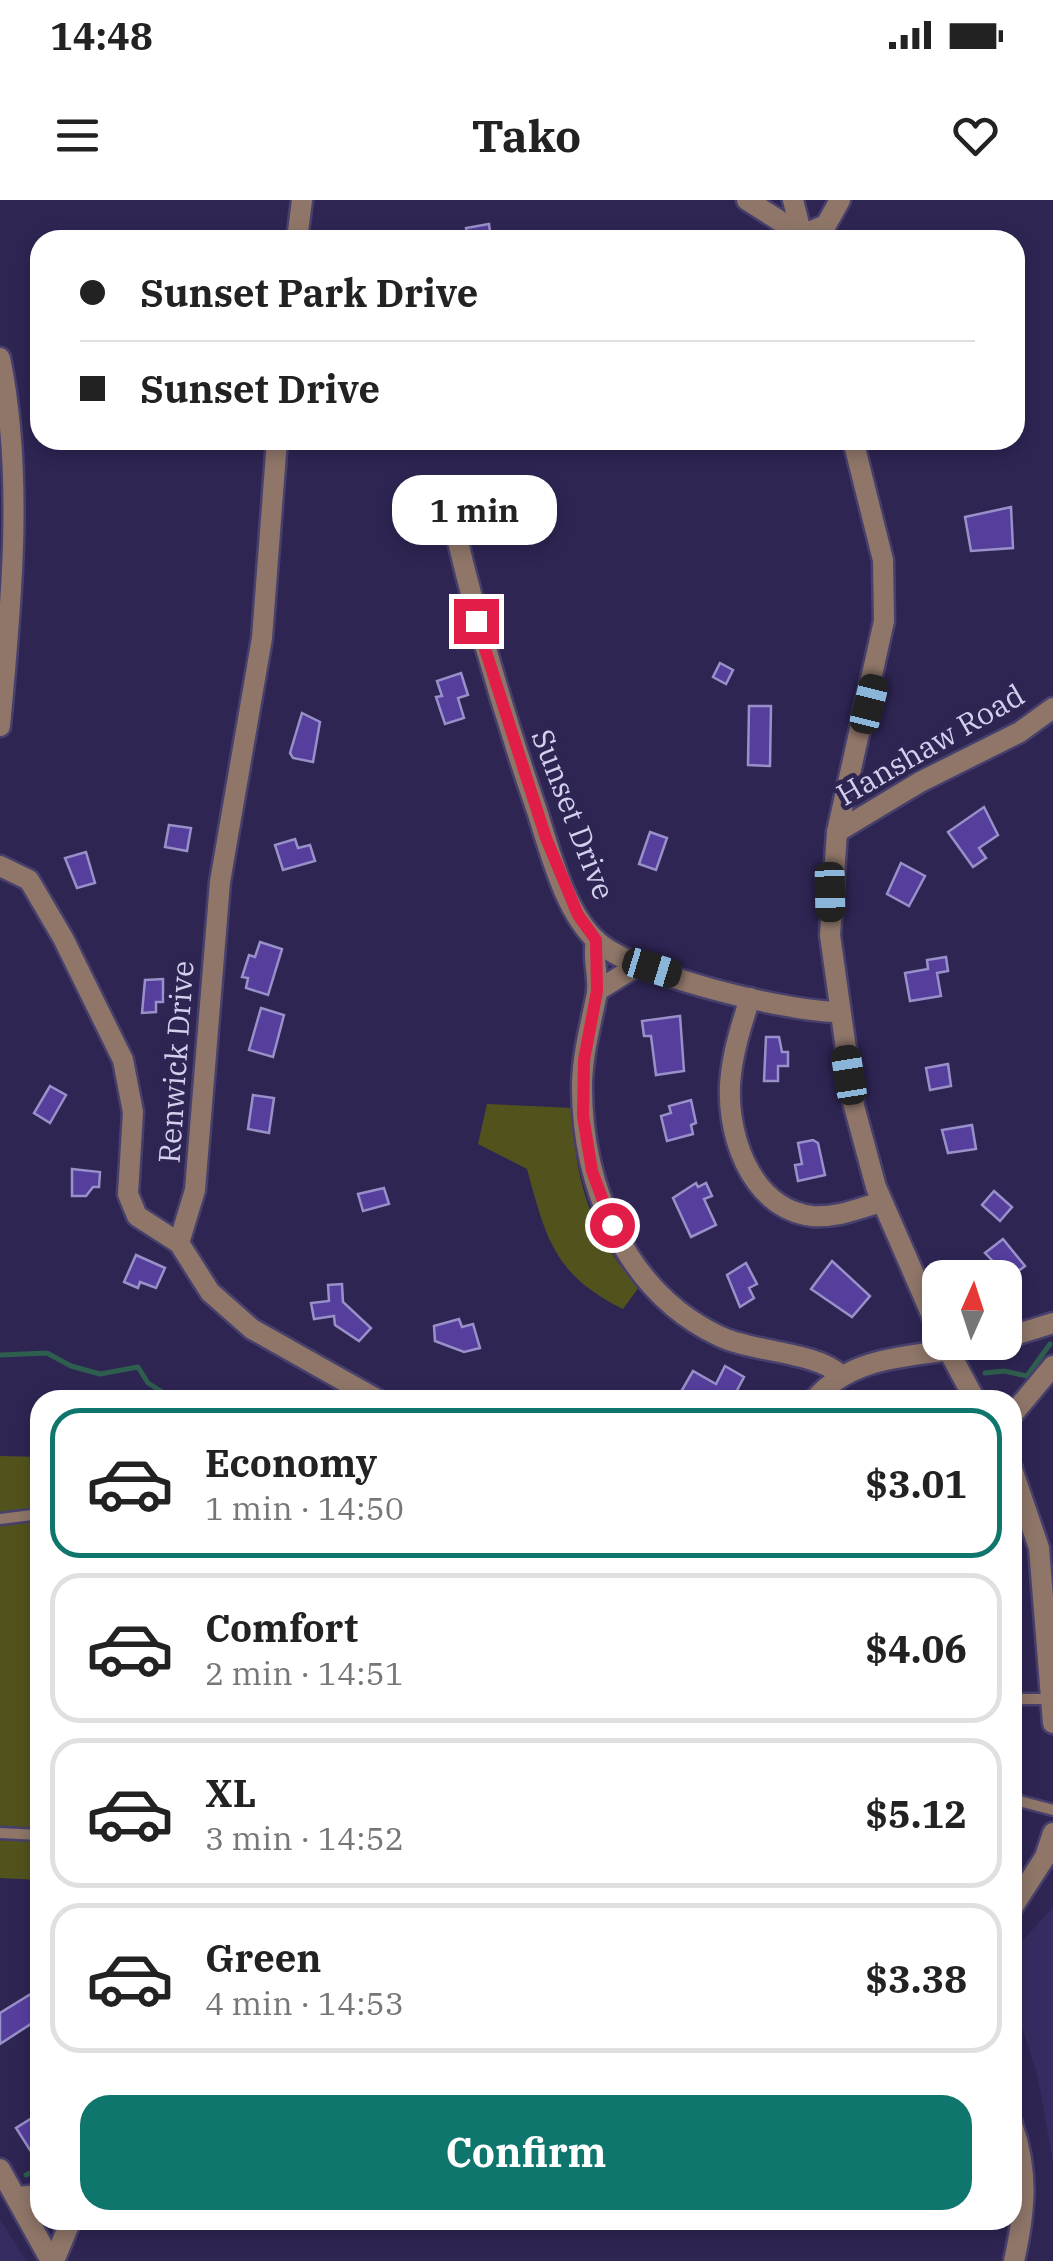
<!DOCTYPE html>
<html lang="en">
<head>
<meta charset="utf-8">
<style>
	:root { --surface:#fff; --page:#f2f2f2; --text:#222; --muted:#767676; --line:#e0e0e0; --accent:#0f766e }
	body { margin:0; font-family:"IBM Plex Serif",serif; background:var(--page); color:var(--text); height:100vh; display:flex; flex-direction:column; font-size:38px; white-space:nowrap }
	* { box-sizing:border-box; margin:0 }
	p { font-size:32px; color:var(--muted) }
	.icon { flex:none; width:55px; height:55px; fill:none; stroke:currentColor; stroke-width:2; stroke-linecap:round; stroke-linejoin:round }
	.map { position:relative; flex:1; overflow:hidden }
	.drawer { position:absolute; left:30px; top:1190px; width:992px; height:840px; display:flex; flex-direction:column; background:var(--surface); border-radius:30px; box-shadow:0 5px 15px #0003 }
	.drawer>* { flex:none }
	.top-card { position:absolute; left:30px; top:30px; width:995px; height:220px; border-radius:30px; box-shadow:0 5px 15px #0003; display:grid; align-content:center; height:220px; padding:0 50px; background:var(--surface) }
	.needle { width:65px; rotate:3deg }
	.fabs { position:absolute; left:922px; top:1060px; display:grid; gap:20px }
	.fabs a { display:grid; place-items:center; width:100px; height:100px; border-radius:20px; background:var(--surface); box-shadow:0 5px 15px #0003; font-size:50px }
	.end { position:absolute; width:45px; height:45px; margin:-22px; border:12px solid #e11d48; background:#fff; box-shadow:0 0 0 5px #fff }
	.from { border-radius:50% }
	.bubble { position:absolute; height:70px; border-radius:30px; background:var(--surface); box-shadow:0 5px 15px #0003; font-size:32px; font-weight:800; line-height:70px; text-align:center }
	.car { position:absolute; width:30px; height:60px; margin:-30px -15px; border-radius:12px; box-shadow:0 0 8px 2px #0007; background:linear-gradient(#222 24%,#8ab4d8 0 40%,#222 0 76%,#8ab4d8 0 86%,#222 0) }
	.top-card b { display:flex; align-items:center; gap:35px; height:95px; font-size:38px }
	.top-card b+b { border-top:2px solid var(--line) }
	.top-card i { width:25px; height:25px; background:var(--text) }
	ul { padding:18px 0 0; list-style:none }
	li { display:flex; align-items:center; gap:30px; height:150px; margin:0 20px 15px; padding:0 30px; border:5px solid var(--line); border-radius:30px }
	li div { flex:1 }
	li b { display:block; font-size:38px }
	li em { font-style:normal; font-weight:800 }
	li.on { border-color:var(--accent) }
	li>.icon { width:90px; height:90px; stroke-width:1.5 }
	.cta { display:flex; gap:20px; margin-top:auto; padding:20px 50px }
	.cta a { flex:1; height:115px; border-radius:30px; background:var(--accent); color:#fff; font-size:40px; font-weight:800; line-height:115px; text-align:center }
	.status { display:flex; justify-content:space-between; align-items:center; height:70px; padding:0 50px; background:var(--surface); direction:ltr }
	.status svg { height:28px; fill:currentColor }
	header { display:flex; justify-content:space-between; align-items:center; height:130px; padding:0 50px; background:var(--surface); font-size:45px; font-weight:800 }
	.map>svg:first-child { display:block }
	.built { fill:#372c61 }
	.green { fill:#52531c }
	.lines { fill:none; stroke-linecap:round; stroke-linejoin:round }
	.stream { stroke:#2e5e4e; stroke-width:5 }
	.building { fill:#563e9d; stroke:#9890c8; stroke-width:2.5 }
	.service-casing { stroke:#48406c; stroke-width:15 }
	.minor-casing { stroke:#48406c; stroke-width:25 }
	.tertiary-casing { stroke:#48406c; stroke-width:25 }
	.service { stroke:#8f7669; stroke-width:10 }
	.minor { stroke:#8f7669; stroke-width:20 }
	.tertiary { stroke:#8f7669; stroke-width:20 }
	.route { stroke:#e11d48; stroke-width:12 }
	.labels { text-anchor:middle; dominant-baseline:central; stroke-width:9; stroke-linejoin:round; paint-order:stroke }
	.street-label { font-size:30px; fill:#d3cfed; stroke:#2e2553 }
</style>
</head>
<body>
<div class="status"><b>14:48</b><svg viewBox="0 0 49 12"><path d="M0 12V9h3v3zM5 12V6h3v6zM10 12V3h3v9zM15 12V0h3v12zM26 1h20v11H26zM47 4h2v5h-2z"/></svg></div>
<header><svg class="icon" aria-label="menu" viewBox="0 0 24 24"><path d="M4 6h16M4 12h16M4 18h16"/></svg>Tako<svg class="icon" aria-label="heart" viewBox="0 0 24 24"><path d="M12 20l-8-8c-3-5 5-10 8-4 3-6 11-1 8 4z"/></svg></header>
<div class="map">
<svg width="1053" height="2061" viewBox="0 0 1053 2061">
	<rect width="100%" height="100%" fill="#2e2553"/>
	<g class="built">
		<polygon points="1053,1707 1053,1962 1038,1878 1013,1798 1016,1748"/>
		<polygon points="0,2019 26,2061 0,2061"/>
	</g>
	<g class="green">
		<path d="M487,904L573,908C572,973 592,1039 639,1087L623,1109C554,1075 546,1038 527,969L478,944Z"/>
		<polygon points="0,1256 40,1257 40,1680 0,1678"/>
	</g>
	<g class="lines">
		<g class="stream">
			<polyline points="0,1155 47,1153 71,1166 100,1174 138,1167 148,1183 175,1200"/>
			<polyline points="985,1173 1004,1171 1027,1176 1050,1144"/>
			<polyline points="891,1200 903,1193 922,1194"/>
			<polyline points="26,1975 40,1968"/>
		</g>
	</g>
	<g class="building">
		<polygon points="489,24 491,40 468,40 466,28"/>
		<polygon points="1011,307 1013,348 971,351 965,317"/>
		<polygon points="720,463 733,470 726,484 713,477"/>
		<polygon points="461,473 468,495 458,498 464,518 445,524 436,497 442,496 437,481"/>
		<polygon points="749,506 771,506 770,566 748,565"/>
		<polygon points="302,513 320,522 313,562 293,558 290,553"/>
		<polygon points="984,607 998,635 979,648 986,658 973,667 948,632"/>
		<polygon points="169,625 191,628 187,651 165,647"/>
		<polygon points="650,632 667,638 656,670 639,664"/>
		<polygon points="295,639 298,648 310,645 315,661 283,670 275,645"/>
		<polygon points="86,652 95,683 77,688 65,658"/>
		<polygon points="901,663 925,676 909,706 887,694"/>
		<polygon points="260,742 282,749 268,795 246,788 248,778 242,777 249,755 255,757"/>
		<polygon points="946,757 948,771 937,773 941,796 910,801 905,773 928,769 927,760"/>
		<polygon points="163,779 163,802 156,802 156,812 142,813 145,780"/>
		<polygon points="261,808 284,815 273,857 249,850"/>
		<polygon points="680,816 684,871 656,875 651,836 644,836 642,821"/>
		<polygon points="766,837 779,837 782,852 788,852 788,866 778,866 778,881 764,881"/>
		<polygon points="948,864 951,886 930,890 926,868"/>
		<polygon points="50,886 66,895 50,923 34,913"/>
		<polygon points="253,895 274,898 269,933 248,929"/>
		<polygon points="691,900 696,923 691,925 693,934 667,941 661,916 671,913 669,906"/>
		<polygon points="972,925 976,949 948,953 942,930"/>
		<polygon points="813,940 818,943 825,975 798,981 795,965 802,964 798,943"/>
		<polygon points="72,969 100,972 99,987 93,987 86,996 72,996"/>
		<polygon points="696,983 698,987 706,983 712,996 704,999 716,1025 691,1037 673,998"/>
		<polygon points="384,988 389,1004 363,1011 358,994"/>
		<polygon points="994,991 1012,1007 1000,1021 982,1005"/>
		<polygon points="1003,1039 1025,1066 1009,1078 985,1053"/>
		<polygon points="136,1055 165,1068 156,1088 140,1082 138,1088 124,1082"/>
		<polygon points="832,1061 870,1096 852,1117 811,1089"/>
		<polygon points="746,1063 757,1084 749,1088 754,1098 740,1107 727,1075"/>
		<polygon points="342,1084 343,1102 371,1128 359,1141 335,1125 334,1116 314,1119 311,1103 329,1101 328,1085"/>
		<polygon points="459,1119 462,1127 473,1124 480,1148 464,1152 435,1141 434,1126"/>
		<polygon points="725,1166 744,1177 732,1200 701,1200 682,1190 693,1171 716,1184"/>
		<polygon points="34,1792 40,1801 40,1818 0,1844 0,1813"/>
		<polygon points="40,1913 40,1943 30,1950 16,1928"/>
	</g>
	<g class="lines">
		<g class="service-casing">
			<g id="service">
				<polyline points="0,1319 40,1314"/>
				<polyline points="1012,1499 1050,1499"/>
				<polyline points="1012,1599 1053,1610"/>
				<polyline points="0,1633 40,1635"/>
			</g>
		</g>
		<g class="minor-casing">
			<g id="minor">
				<polyline points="747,0 802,35 826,25 840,0"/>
				<polyline points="297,40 302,0"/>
				<path d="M0,158C24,273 11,409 0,526"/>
				<path d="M452,317C476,420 503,512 537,611C550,652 565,713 598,742C635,775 788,812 839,812"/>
				<polyline points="0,666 29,680 63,738 123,860 133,912 128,994 137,1016 179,1043 210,1092 252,1129 378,1200"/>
				<path d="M596,740C592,758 599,776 597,793C591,823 583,852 582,883C581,983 624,1091 719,1136C751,1152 818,1152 840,1175"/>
				<polyline points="597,791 640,764"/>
				<path d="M750,798C742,823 734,848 731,874C724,928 748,1008 812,1016C836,1018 858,1009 881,1002"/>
				<polyline points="179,1043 195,990 220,682 262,438 277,240"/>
				<polyline points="1005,1138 1053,1123"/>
				<path d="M814,1200C860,1147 928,1160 988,1142"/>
				<polyline points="1012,1215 1053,1166"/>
				<polyline points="17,1997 40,1995"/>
				<polyline points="54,2061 71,2020"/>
			</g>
		</g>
		<g class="tertiary-casing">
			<g id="tertiary">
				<polyline points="793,0 803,40"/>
				<polyline points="853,240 883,360 884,421 837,632 830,735 854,906 876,987 940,1134"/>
				<polyline points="837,632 920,582 1020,532 1053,508"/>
				<polyline points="944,1142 975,1200"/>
				<polyline points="1012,1269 1039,1348 1053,1523"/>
				<polyline points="1012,1708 1045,1657 1053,1633"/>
				<path d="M1012,1924C1029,1972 1025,2012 1014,2061"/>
				<polyline points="0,1969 51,2061"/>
			</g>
		</g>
		<use href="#service" class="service"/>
		<use href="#minor" class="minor"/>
		<use href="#tertiary" class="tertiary"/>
	</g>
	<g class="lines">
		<polyline class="route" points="476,421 546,638 578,715 596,740 597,791 584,860 583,916 592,971 612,1025"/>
	</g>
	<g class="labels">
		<g class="street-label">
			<text transform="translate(930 544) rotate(-30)">Hanshaw Road</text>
			<text transform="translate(574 614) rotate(69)">Sunset Drive</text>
			<text transform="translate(175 862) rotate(-86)">Renwick Drive</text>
		</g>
	</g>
</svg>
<div class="fabs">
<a><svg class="needle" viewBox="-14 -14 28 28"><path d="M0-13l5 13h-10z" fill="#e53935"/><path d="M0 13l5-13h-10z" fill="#767676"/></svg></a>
</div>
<i class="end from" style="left:612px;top:1025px"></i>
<i class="end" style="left:476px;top:421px"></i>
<div class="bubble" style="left:392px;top:275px;width:165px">1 min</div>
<i class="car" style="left:869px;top:504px;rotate:14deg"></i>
<i class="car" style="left:830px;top:692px;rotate:179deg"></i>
<i class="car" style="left:652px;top:768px;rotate:107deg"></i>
<i class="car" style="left:849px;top:875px;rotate:351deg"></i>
<div class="top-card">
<b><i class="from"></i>Sunset Park Drive</b>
<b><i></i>Sunset Drive</b>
</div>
<section class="drawer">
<ul>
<li class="on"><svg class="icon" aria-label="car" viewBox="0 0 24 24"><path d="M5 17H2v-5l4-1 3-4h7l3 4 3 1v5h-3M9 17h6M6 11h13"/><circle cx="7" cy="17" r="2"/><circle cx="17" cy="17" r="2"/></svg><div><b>Economy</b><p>1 min · 14:50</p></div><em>$3.01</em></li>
<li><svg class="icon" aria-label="car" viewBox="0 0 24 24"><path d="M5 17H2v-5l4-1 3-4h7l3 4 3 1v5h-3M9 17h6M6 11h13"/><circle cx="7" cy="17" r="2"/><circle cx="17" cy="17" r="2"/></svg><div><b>Comfort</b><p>2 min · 14:51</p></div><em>$4.06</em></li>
<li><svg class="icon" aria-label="car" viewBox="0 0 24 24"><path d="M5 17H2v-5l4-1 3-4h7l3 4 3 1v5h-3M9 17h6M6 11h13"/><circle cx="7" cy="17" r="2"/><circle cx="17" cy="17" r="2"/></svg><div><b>XL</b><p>3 min · 14:52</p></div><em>$5.12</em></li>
<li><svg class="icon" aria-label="car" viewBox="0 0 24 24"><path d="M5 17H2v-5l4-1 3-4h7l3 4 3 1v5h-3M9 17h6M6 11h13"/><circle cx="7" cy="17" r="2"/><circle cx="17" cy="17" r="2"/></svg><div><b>Green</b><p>4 min · 14:53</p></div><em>$3.38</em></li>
</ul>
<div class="cta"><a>Confirm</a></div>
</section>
</div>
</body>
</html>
